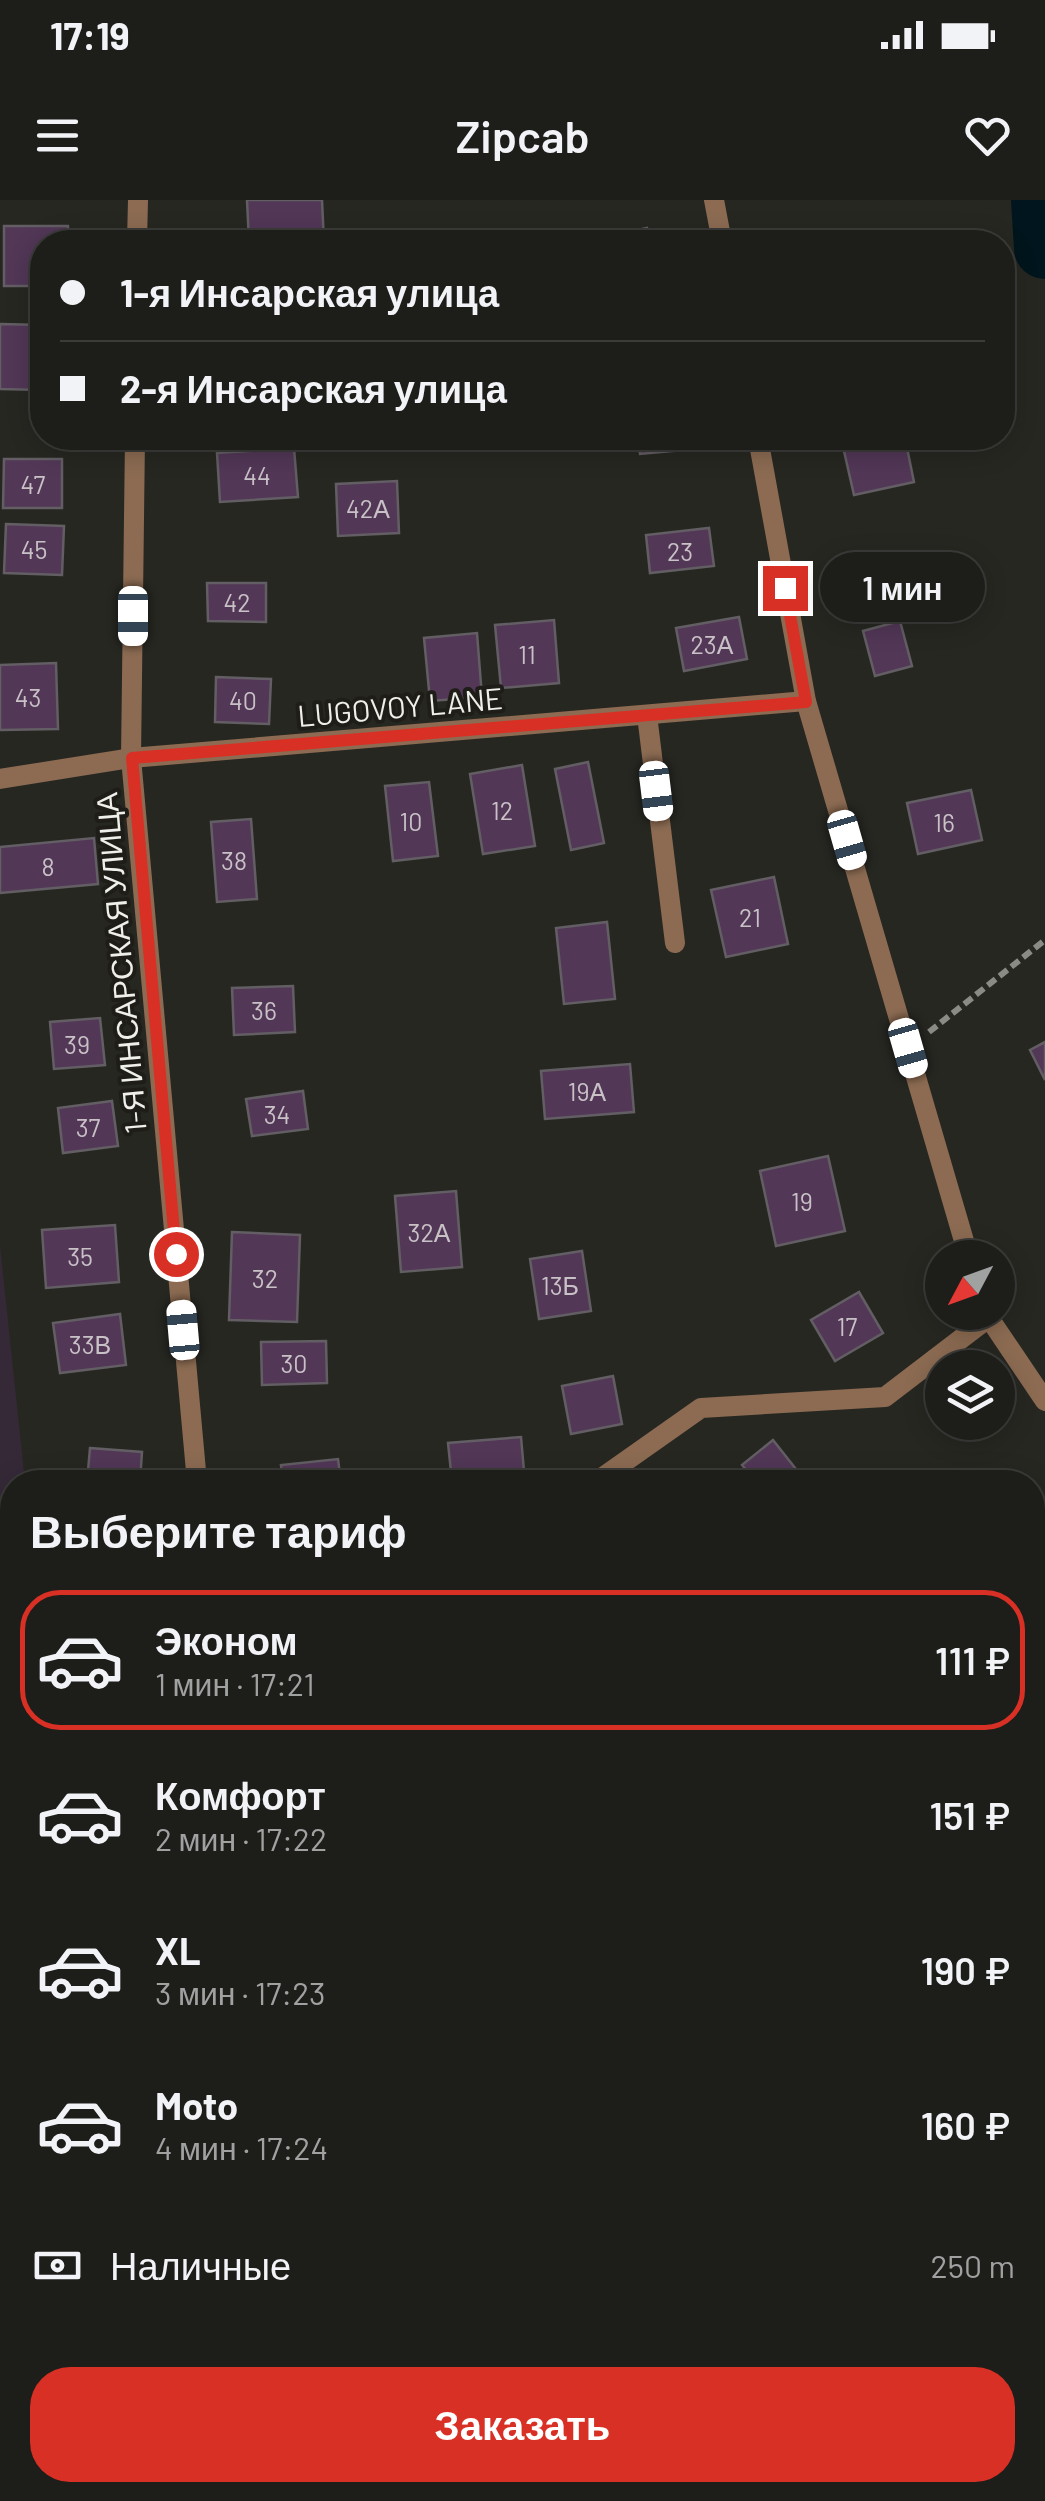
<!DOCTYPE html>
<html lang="ru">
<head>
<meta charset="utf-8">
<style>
	:root { --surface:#1d1d1a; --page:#252623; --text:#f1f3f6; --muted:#a0a2a2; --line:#3b3b39; --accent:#d93025 }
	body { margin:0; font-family:Barlow,sans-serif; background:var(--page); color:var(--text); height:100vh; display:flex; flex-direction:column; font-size:38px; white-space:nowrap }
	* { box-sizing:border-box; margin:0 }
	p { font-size:32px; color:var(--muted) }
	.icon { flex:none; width:55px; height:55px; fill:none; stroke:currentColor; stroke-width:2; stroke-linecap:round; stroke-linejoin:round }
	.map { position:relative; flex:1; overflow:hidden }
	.panel { position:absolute; left:0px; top:1270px; width:1045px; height:1032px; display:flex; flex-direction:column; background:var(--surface); border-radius:40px 40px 0 0; box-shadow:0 5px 25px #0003,0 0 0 2px var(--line) }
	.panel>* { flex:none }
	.guide { position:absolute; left:30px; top:30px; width:985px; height:220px; border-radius:40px; box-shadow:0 5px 25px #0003,0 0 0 2px var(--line); display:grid; align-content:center; height:220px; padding:0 30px; background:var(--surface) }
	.needle { width:65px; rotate:229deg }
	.buttons { position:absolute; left:925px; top:1040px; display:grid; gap:20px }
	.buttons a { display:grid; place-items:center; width:90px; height:90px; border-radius:50%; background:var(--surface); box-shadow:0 5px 25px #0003,0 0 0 2px var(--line); font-size:50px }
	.end { position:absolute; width:45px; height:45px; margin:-22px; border:12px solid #d93025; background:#fff; box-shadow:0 0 0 5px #fff }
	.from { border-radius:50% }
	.bubble { position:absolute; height:70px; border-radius:35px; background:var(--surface); box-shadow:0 5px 25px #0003,0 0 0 2px var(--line); font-size:32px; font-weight:600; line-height:70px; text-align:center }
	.car { position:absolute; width:30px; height:60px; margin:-30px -15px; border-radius:12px; box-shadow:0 0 8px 2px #0007; background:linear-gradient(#fff 24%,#345 0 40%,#fff 0 76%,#345 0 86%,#fff 0) }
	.guide b { display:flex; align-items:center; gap:35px; height:95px; font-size:38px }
	.guide b+b { border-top:2px solid var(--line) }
	.guide i { width:25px; height:25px; background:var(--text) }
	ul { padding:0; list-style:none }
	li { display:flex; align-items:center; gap:30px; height:140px; margin:0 20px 15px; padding:0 10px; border:5px solid transparent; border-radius:40px }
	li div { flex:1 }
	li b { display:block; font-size:38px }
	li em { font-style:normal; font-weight:600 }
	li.selected { border-color:var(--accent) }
	li>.icon { width:90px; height:90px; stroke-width:1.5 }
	h2 { padding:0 30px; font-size:45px; line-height:120px }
	.pay { display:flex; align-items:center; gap:25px; height:110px; padding:0 30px; font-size:38px }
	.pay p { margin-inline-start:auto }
	.primary-button { display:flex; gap:20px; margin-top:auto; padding:20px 30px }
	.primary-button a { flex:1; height:115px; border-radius:40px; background:var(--accent); color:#fff; font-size:40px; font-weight:600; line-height:115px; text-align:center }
	.status { display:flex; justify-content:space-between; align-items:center; height:70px; padding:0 50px; background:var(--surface); direction:ltr }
	.status svg { height:28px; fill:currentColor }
	header { display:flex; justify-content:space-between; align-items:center; height:130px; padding:0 30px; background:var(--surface); font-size:45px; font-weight:600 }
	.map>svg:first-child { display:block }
	.industrial { fill:#352937 }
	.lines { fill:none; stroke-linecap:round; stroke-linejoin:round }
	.river { stroke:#00151d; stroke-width:62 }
	.building { fill:#523757; stroke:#625e63; stroke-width:2.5 }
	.path { stroke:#8b8b86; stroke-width:6; stroke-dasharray:10 5; stroke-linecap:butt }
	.minor { stroke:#8c6b52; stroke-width:20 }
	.secondary { stroke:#c69269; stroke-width:20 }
	.route { stroke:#d93025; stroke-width:12 }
	.labels { text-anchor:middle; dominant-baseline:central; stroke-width:8; stroke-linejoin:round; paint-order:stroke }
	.number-label { font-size:25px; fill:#c8c1c6 }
	.street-label { font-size:30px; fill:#efefeb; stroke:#1e1d18 }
</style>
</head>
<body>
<div class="status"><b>17:19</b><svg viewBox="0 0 49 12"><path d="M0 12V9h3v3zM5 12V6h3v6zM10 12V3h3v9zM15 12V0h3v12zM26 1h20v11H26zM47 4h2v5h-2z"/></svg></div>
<header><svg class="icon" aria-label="menu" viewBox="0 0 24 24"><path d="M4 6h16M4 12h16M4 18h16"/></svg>Zipcab<svg class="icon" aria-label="heart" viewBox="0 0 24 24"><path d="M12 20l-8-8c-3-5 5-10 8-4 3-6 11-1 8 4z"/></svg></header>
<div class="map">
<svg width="1045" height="2301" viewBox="0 0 1045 2301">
	<rect width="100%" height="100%" fill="#272722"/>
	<polygon class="industrial" points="0,1046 25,1282 12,1282 12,1364 0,1366"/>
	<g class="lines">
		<polyline class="river" points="1042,0 1045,48"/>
	</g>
	<g class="building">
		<polygon points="247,0 322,0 324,42 249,42"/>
		<polygon points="4,26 68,26 68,42 42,42 42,86 4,86"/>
		<polygon points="647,28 650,42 595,42 594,39"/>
		<polygon points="826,32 829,42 783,42"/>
		<polygon points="0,124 42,125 42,190 0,189"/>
		<polygon points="221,238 282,238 282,240 221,242"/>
		<polygon points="638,238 681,238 682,250 640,254"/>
		<polygon points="841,238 905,238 914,282 854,295"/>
		<polygon points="294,248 298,297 220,302 217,253"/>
		<polygon points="4,259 62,259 62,308 3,308"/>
		<polygon points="397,281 399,333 338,336 336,284"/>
		<polygon points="6,324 64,326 62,375 4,373"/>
		<polygon points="709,328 714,366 650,373 646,335"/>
		<polygon points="207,383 266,383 266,422 208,421"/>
		<polygon points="739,417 747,459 684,471 676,428"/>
		<polygon points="554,420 559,483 501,488 495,425"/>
		<polygon points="900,421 912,466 875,476 863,431"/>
		<polygon points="477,433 482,497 430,501 424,438"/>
		<polygon points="56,463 58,529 0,530 0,465"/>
		<polygon points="216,477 271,479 269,524 215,522"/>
		<polygon points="588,562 604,643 571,650 555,569"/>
		<polygon points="522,565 535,646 483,654 470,574"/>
		<polygon points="429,582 438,656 393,661 385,586"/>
		<polygon points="971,590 982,640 918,654 907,603"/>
		<polygon points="251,619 257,699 217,702 211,622"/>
		<polygon points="94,638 98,684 0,693 0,647"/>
		<polygon points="774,677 788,744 726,757 711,690"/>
		<polygon points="607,722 615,799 564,804 556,728"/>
		<polygon points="293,786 295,832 234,835 232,788"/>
		<polygon points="100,818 105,865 54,869 50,822"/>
		<polygon points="1045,842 1045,880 1030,850"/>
		<polygon points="630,864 634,912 545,919 541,871"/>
		<polygon points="303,891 308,929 252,936 246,899"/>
		<polygon points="112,901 118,946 63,953 58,908"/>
		<polygon points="828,956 845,1031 776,1046 760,971"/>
		<polygon points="456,991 462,1067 401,1072 395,996"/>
		<polygon points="115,1025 119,1082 46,1088 42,1030"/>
		<polygon points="232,1032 300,1035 297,1122 229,1120"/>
		<polygon points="582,1051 591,1111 539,1119 530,1059"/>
		<polygon points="859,1092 883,1133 835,1161 811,1120"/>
		<polygon points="120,1114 126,1165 60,1173 53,1123"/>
		<polygon points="326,1141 327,1183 262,1185 261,1142"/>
		<polygon points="613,1176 622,1224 571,1234 562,1186"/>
		<polygon points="521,1237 525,1282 452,1282 448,1243"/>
		<polygon points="773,1240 803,1278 797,1282 756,1282 742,1265"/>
		<polygon points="90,1248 142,1252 140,1282 87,1282"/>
		<polygon points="338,1259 341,1282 283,1282 281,1265"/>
		<polygon points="1045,1363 1045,1418 1032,1428 1032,1373"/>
		<polygon points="12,1513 12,1569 0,1575 0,1519"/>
		<polygon points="12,1715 12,1749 0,1732 0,1724"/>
		<polygon points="0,2005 12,2021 12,2040 0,2050"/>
		<polygon points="1032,2008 1045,2018 1045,2043 1032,2059"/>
		<polygon points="1032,2223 1045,2231 1045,2251 1032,2269"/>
		<polygon points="421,2290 447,2290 466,2301 415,2301"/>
		<polygon points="806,2290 867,2290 860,2301 813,2301 803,2294"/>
	</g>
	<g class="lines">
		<polyline class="path" points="929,832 1045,740"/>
		<g class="minor">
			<polyline points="714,0 722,42"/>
			<polyline points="137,42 138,0"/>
			<polyline points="135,238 131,558 197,1282"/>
			<polyline points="758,238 806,501 969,1058"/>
			<polyline points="647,515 675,743"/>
			<polyline points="0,579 131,558 806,501"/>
			<polyline points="985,1112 1045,1201"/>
			<polyline points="596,1282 701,1208 885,1197 987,1119"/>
			<polyline points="0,1640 12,1633"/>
			<polyline points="1032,2142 1045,2152"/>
		</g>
		<g class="secondary">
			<polyline points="0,2206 12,2214"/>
			<polyline points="140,2290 158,2301"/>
		</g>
	</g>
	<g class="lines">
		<polyline class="route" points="176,1054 132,558 806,502 785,388"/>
	</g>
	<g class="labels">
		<g class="number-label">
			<text x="257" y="275">44</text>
			<text x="33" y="284">47</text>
			<text x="368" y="308">42А</text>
			<text x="34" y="349">45</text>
			<text x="680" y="351">23</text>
			<text x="237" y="402">42</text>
			<text x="712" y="444">23А</text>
			<text x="527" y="454">11</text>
			<text x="28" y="497">43</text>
			<text x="243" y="500">40</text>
			<text x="502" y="610">12</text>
			<text x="411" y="621">10</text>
			<text x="944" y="622">16</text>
			<text x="234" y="660">38</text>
			<text x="48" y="666">8</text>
			<text x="750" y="717">21</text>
			<text x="264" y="810">36</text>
			<text x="77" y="844">39</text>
			<text x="587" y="891">19А</text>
			<text x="277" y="914">34</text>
			<text x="88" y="927">37</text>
			<text x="802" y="1001">19</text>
			<text x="429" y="1032">32А</text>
			<text x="80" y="1056">35</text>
			<text x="265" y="1078">32</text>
			<text x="560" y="1085">13Б</text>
			<text x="847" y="1126">17</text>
			<text x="90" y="1144">33В</text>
			<text x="294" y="1163">30</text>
		</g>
		<g class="street-label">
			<text transform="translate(400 506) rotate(-5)">LUGOVOY LANE</text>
			<text transform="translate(120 763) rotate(-95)">1-Я ИНСАРСКАЯ УЛИЦА</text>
		</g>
	</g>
</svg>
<div class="buttons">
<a><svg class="needle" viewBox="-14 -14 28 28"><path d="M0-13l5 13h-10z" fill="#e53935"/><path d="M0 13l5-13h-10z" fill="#a0a2a2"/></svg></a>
<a><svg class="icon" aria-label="layers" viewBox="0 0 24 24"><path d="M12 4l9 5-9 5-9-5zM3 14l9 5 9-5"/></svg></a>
</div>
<i class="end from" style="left:176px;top:1054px"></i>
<i class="end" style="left:785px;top:388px"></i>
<div class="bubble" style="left:820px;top:352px;width:165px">1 мин</div>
<i class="car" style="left:133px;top:416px;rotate:180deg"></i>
<i class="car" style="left:656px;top:591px;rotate:173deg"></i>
<i class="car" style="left:847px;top:640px;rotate:164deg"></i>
<i class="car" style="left:908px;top:848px;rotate:164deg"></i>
<i class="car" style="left:183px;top:1130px;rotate:355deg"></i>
<div class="guide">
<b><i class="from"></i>1-я Инсарская улица</b>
<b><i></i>2-я Инсарская улица</b>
</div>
<section class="panel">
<h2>Выберите тариф</h2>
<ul>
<li class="selected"><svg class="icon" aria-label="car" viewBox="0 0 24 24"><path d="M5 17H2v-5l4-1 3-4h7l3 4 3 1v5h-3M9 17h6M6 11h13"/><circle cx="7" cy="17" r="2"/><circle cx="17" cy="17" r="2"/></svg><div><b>Эконом</b><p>1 мин · 17:21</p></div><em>111 ₽</em></li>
<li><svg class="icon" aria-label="car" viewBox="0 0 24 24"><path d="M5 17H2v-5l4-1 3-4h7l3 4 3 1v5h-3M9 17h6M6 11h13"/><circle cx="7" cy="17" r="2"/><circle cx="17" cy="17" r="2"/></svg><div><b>Комфорт</b><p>2 мин · 17:22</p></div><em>151 ₽</em></li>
<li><svg class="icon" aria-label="car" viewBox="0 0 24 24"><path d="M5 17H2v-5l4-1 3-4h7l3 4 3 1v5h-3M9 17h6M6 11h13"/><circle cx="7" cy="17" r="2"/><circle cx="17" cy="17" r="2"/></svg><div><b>XL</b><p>3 мин · 17:23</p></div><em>190 ₽</em></li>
<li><svg class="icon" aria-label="car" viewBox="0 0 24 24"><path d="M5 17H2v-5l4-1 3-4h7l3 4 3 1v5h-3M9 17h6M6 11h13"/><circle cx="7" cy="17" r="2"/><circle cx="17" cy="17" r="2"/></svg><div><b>Moto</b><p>4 мин · 17:24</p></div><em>160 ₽</em></li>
</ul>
<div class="pay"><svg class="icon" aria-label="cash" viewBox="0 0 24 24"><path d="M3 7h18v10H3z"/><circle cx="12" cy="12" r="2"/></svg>Наличные<p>250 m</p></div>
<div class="primary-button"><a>Заказать</a></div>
</section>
</div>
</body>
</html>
